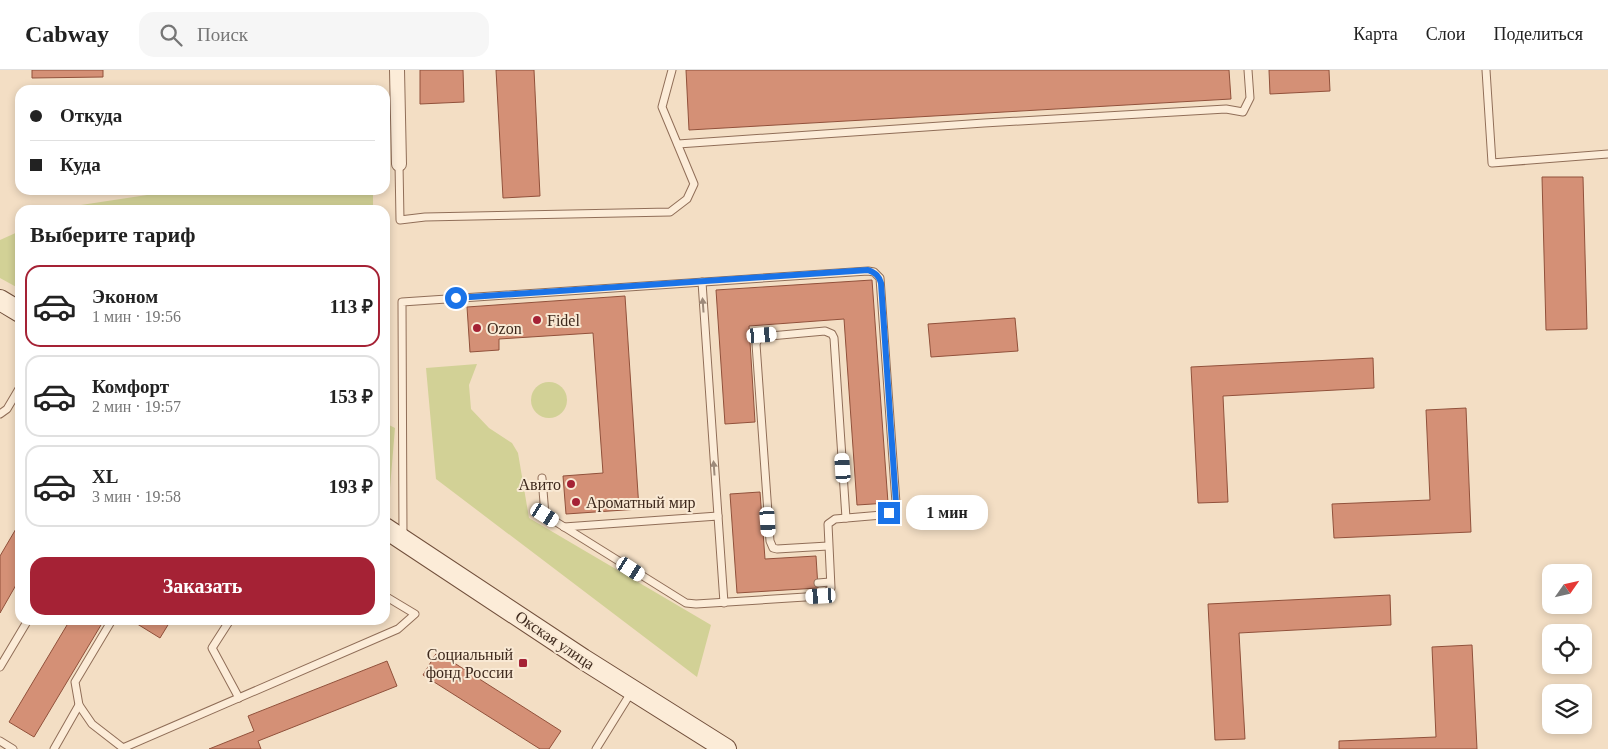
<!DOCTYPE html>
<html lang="ru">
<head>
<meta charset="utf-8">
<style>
	:root { --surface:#fff; --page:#f6f6f6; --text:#222; --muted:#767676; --line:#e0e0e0; --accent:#a52235 }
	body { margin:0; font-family:Georgia,serif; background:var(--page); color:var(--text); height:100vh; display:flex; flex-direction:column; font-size:19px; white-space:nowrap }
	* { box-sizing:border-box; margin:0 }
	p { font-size:16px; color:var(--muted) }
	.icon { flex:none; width:28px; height:28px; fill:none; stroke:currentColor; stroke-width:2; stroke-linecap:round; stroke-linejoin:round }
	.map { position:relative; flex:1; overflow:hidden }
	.panel { position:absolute; left:15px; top:135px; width:375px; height:420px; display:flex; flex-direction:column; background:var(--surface); border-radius:15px; box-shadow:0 2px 8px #0003 }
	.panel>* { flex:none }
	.hud { position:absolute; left:15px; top:15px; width:375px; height:110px; border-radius:15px; box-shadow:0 2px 8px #0003; display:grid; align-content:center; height:110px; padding:0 15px; background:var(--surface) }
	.needle { width:32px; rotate:56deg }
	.fabs { position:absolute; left:1542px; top:494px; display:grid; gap:10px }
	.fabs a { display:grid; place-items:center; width:50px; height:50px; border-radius:10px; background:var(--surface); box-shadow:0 2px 8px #0003; font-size:25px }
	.end { position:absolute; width:22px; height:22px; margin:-11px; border:6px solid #1a73e8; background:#fff; box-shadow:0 0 0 2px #fff }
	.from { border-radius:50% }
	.bubble { position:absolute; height:35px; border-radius:15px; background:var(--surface); box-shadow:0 2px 8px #0003; font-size:16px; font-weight:700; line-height:35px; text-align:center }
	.car { position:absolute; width:15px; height:30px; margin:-15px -8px; border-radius:6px; box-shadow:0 0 4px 1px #0007; background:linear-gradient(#fff 24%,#345 0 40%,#fff 0 76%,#345 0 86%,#fff 0) }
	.hud b { display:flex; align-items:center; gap:18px; height:48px; font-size:19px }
	.hud b+b { border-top:1px solid var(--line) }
	.hud i { width:12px; height:12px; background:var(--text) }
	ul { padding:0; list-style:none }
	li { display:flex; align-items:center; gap:15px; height:82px; margin:0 10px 8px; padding:0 5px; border:2px solid var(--line); border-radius:15px }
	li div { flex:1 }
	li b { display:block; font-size:19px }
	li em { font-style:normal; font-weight:700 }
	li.on { border-color:var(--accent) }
	li>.icon { width:45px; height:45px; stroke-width:1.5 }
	h2 { padding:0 15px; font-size:22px; line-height:60px }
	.button { display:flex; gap:10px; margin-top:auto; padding:10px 15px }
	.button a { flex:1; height:58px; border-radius:15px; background:var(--accent); color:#fff; font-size:20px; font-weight:700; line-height:58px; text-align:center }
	header { display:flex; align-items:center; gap:30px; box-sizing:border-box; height:70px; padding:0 25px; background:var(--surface); border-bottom:1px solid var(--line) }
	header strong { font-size:24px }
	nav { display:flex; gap:28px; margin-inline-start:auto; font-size:18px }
	.search { width:350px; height:45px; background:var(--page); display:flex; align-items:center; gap:12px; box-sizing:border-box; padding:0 18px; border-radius:15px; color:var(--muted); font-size:19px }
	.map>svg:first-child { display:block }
	.green { fill:#d2d196 }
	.building { fill:#d49076; stroke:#91513b }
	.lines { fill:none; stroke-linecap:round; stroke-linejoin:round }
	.service-casing { stroke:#906e58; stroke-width:9 }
	.minor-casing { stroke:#906e58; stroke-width:16 }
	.secondary-casing { stroke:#714f3b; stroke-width:22 }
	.service { stroke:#fcecd8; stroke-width:7 }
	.minor { stroke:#fcecd8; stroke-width:14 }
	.secondary { stroke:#fcecd8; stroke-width:20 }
	.oneway { fill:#9d8a7a }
	.route { stroke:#1a73e8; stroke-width:6 }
	.poi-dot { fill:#a52235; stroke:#f9e9d4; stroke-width:2 }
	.labels { text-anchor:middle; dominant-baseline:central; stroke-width:4; stroke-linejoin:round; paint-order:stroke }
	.poi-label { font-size:16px; fill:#3e291d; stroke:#f9e9d4; text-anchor:start }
	.street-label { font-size:16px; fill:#3e291d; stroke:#f9e9d4 }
</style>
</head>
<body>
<header>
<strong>Cabway</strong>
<div class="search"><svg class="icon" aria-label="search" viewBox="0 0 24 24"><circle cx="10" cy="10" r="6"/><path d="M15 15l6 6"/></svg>Поиск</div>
<nav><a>Карта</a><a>Слои</a><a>Поделиться</a></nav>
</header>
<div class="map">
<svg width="1608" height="679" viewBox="0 0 1608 679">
	<rect width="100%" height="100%" fill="#f3dec4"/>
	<g class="green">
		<polygon points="180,120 373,120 373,140 48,140"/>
		<polygon points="20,161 20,219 0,208 0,170"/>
		<polygon points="477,294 469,315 471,339 489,358 512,373 518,383 529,448 711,555 697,607 436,409 426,298"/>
		<circle cx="549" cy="330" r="18"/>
		<polygon points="385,353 395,358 389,430 385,428"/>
	</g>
	<g class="building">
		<polygon points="32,0 103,0 103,7 32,8"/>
		<polygon points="420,0 463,0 464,32 420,34"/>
		<polygon points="496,0 534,0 540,126 503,128"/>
		<polygon points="686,0 1229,0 1231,29 689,60"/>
		<polygon points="1269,0 1329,0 1330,21 1270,24"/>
		<polygon points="377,16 377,20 243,20 243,19"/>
		<polygon points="1542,107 1583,107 1587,259 1546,260"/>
		<polygon points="872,210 888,433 857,435 844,249 749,256 755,352 725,354 716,220"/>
		<polygon points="625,226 639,439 566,444 563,406 603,403 593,263 499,269 499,280 470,282 467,237"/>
		<polygon points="1015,248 1018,281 931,287 928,254"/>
		<polygon points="1373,288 1374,318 1223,326 1228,432 1198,433 1191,297"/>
		<polygon points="1466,338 1471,462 1334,468 1332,434 1430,430 1426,340"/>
		<polygon points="760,422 765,489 816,486 818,518 737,523 730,424"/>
		<polygon points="20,452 20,508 0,543 0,486"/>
		<polygon points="1390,525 1391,555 1239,563 1245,669 1215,670 1208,534"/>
		<polygon points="70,550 104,550 34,667 9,652"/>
		<polygon points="136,550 171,550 160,568 134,552"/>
		<polygon points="1472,575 1477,679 1339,679 1339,671 1436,667 1432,577"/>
		<polygon points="437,582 561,661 549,679 540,679 423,605"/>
		<polygon points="387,591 397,616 258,671 261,679 209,679 254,661 248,646"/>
	</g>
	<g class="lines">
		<g class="service-casing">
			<g id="service">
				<polyline points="1486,0 1492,93 1608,84"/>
				<polyline points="678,74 984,53 1226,39 1243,42 1250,28 1248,0"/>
				<polyline points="399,94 400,150 425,147 670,142 687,129 694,114 662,37 672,0"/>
				<polyline points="702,212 718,446"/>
				<polyline points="0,344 7,339 20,317"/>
				<polyline points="564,457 718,446 724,533"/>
				<polyline points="403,467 402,232 868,201 874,202 880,208 896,433 889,443 882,445 835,449 828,454 831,518 826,524 821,526 696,534 686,533 545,445 542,408"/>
				<polyline points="828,476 777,479 773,478 770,471 756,274 759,267 825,261 832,264 834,268 846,448"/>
				<polyline points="818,513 830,512"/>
				<polyline points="112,550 75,612 79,635 92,654 123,678 398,559 415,544 385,526"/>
				<polyline points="230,550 212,578 239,628"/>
				<polyline points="0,597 28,550"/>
				<polyline points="0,671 13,679"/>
				<polyline points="54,679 79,635"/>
				<polyline points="596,679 632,621"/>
			</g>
		</g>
		<g class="minor-casing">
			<polyline id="minor" points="397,0 399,94"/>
		</g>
		<g class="secondary-casing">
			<g id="secondary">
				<polyline points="0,230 20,242"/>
				<polyline points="385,458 583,589 726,679"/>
			</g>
		</g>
		<use href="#service" class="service"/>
		<use href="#minor" class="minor"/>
		<use href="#secondary" class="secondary"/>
	</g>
	<defs><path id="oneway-solid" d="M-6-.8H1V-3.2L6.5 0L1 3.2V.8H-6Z" transform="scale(1.25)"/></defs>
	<g class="oneway">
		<use href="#oneway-solid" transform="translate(703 235) rotate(-94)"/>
		<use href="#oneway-solid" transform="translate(714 398) rotate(-94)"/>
	</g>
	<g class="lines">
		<path class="route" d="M456,228L868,200C876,203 879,206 881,213L896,433L889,443"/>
	</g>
	<g class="poi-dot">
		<circle cx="537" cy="250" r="5"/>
		<circle cx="477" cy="258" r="5"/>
		<circle cx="571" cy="414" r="5"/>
		<circle cx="576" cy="432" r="5"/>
		<rect x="518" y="588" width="10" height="10" rx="2.5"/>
	</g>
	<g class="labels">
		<g class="poi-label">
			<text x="547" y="250">Fidel</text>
			<text x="487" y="258">Ozon</text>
			<text x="561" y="414" text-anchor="end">Авито</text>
			<text x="586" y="432">Ароматный мир</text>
			<text x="513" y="584" text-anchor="end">Социальный<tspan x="513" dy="18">фонд России</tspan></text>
		</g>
		<g class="street-label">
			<text transform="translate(555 570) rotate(34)">Окская улица</text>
		</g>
	</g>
</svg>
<div class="fabs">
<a><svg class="needle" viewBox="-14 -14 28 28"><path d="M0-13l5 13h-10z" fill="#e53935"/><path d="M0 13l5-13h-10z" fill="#767676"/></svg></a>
<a><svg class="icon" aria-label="locate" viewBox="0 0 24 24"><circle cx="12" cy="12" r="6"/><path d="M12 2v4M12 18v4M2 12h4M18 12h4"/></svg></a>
<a><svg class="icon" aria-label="layers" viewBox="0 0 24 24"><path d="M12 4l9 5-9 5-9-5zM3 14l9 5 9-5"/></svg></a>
</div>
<i class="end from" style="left:456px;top:228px"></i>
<i class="end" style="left:889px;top:443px"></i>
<div class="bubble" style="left:906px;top:425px;width:82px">1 мин</div>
<i class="car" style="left:762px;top:265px;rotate:86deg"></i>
<i class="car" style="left:843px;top:398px;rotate:356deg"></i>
<i class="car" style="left:545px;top:445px;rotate:122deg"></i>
<i class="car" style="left:768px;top:452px;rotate:176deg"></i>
<i class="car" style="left:631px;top:499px;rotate:123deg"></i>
<i class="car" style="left:821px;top:526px;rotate:267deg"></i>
<div class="hud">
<b><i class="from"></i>Откуда</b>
<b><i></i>Куда</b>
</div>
<section class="panel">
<h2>Выберите тариф</h2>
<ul>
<li class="on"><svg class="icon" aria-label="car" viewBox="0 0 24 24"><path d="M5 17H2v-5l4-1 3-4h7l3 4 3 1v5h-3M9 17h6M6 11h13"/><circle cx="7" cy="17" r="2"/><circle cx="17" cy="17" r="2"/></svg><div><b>Эконом</b><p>1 мин · 19:56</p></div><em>113 ₽</em></li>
<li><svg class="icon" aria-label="car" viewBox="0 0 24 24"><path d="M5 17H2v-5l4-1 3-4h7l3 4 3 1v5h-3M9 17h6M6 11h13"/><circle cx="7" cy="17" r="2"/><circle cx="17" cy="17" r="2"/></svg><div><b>Комфорт</b><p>2 мин · 19:57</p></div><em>153 ₽</em></li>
<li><svg class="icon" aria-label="car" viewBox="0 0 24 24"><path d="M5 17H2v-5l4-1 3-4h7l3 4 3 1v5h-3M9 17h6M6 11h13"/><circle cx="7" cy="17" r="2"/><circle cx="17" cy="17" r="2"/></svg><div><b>XL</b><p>3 мин · 19:58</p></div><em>193 ₽</em></li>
</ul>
<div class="button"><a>Заказать</a></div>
</section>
</div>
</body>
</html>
